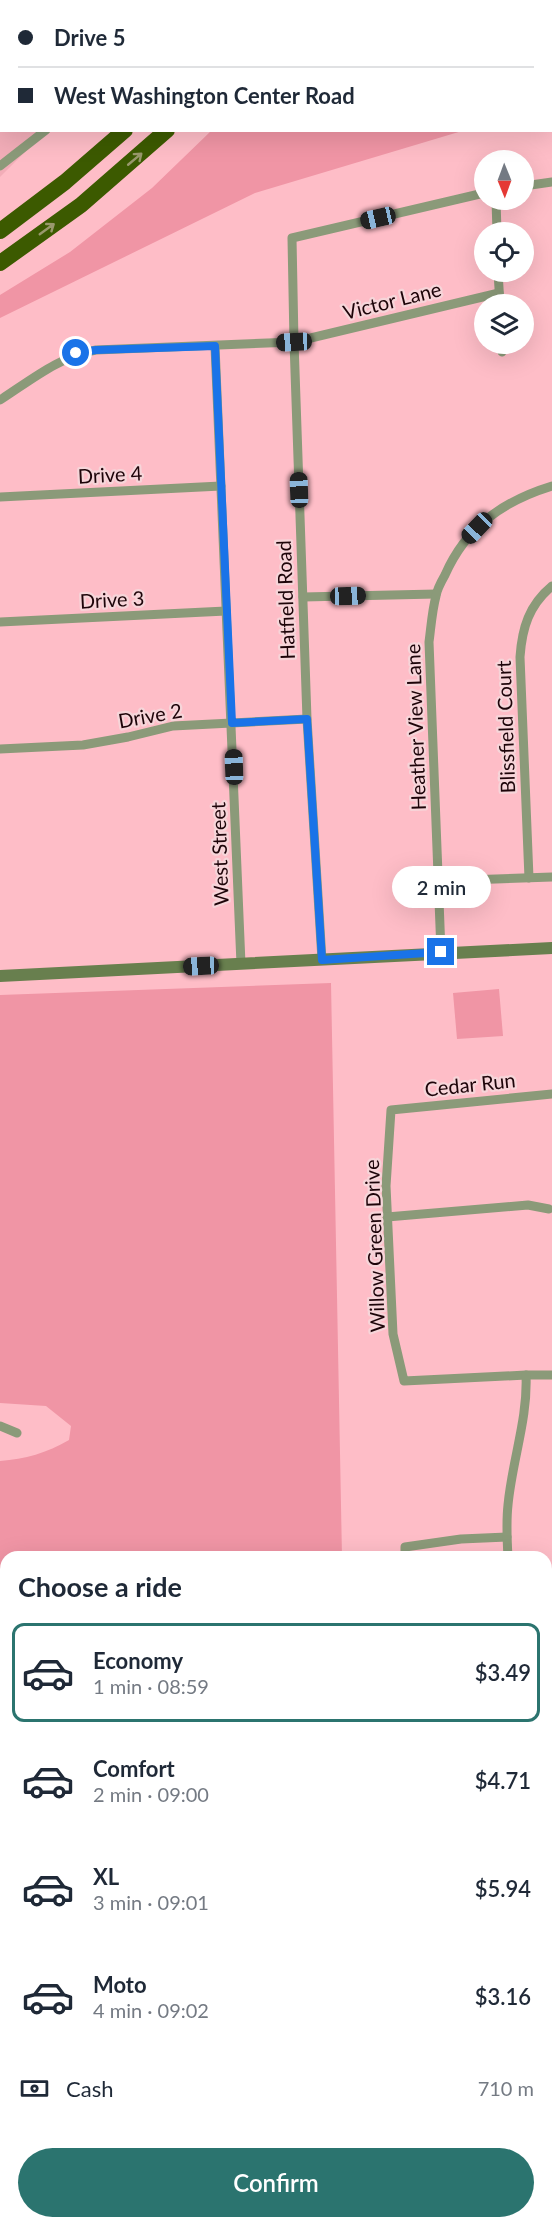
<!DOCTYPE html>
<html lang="en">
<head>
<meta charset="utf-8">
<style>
	:root { --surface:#fff; --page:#f2f2f3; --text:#1f2937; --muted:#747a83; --line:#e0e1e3; --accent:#2b746f }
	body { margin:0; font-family:Lato,sans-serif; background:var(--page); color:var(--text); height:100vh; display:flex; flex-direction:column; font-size:22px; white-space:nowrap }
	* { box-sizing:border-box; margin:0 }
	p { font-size:20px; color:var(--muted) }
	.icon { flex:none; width:33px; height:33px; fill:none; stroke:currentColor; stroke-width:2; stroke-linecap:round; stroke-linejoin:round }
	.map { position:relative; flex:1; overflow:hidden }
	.details { position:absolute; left:0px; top:1551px; width:552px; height:678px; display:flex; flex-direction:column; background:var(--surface); border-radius:18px 18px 0 0; box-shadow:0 6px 24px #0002 }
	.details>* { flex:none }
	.banner { position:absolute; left:0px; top:0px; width:552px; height:132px; box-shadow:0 6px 24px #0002; display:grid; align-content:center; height:132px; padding:0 18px; background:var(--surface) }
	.needle { width:39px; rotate:179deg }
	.fabs { position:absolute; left:474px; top:150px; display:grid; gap:12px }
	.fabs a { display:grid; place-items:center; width:60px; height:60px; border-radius:50%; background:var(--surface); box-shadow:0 6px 24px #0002; font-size:30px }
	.end { position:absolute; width:27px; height:27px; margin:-14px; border:8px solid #1a73e8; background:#fff; box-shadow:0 0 0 3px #fff }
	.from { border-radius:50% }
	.bubble { position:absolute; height:42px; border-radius:21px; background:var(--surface); box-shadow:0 6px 24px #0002; font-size:20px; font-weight:600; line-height:42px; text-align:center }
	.car { position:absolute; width:18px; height:36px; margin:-18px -9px; border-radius:8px; box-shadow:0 0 4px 2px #0007; background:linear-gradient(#222 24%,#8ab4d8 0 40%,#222 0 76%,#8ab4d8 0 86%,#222 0) }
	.banner b { display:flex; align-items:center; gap:21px; height:57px; font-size:22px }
	.banner b+b { border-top:2px solid var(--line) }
	.banner i { width:15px; height:15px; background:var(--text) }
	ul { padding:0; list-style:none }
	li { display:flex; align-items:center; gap:18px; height:99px; margin:0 12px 9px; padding:0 6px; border:3px solid transparent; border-radius:12px }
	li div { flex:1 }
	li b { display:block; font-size:22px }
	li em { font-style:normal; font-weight:600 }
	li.current { border-color:var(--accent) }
	li>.icon { width:54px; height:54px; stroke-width:1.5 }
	h2 { padding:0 18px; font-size:27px; line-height:72px }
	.pay { display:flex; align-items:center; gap:15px; height:66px; padding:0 18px; font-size:22px }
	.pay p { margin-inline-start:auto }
	.action { display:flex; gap:12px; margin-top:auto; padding:12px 18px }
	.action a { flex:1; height:69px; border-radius:36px; background:var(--accent); color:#fff; font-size:24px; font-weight:600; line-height:69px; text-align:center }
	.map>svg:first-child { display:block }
	.built { fill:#f2adb8 }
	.green { fill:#f095a5 }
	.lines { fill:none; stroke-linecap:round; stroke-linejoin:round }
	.minor { stroke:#8b9a79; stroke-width:9 }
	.secondary { stroke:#687f4e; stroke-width:12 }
	.motorway { stroke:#3c5a00; stroke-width:16 }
	.oneway { stroke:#99986c }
	.route { stroke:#1a73e8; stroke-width:8 }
	.labels { text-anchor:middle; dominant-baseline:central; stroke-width:4.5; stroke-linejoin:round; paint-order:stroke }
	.street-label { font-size:20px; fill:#1d0409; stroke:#f6d5d9 }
</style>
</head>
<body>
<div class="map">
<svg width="552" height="2229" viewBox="0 0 552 2229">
	<rect width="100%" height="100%" fill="#febdc7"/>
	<polygon class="built" points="0,0 175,0 2,2 2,130 46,131 0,177"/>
	<g class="green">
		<polygon points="336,0 552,0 552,125 550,2 335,1"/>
		<polygon points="211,131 462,131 255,193 0,318 0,295 70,252 152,188"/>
		<path d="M331,983L342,1557H6V1709L0,1707V1461C25,1459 47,1453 69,1440L71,1426L46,1406L0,1403V995Z"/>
		<polygon points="499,989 503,1036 457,1039 453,993"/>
	</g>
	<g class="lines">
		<g class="minor">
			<polyline points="199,2 200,0"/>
			<polyline points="0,82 2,82"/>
			<polyline points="0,166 46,130"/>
			<polyline points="524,186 552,182"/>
			<polyline points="496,200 497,232"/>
			<polyline points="498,272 500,304"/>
			<polyline points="501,344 502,352"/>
			<polyline points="215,346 241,964"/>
			<path d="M0,400C31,380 60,356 96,350L294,342L499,293"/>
			<polyline points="0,497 221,486"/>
			<polyline points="303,597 436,594"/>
			<polyline points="0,622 226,611"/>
			<polyline points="0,749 83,745 128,737 173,726 307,719"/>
			<path d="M529,878L520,657C522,628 529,605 552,586"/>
			<polyline points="439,881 552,877"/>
			<path d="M441,952L429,642C431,627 432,611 436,596C437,589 441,582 445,575C466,527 503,501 552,486"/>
			<polyline points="322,960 307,719 294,342 292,238 484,193"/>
			<polyline points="552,1094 391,1110 386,1186 393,1334 404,1381 526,1375 552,1375"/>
			<polyline points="387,1217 528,1205 549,1209"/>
			<polyline points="0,1426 17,1433"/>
			<polyline points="405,1557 405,1547 461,1539 507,1537"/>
			<path d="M508,1557C507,1540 506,1523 508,1505C512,1461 528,1419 526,1375"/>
			<polyline points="546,1594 552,1593"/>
			<polyline points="117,2223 118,2229"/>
			<polyline points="490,2223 494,2229"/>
		</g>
		<g class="secondary">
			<polyline points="0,976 552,948"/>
			<polyline points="546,2026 552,2026"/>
			<polyline points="0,2045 6,2045"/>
		</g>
		<g class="motorway">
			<polyline points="254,2 255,0"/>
			<polyline points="292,2 293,0"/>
			<polyline points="0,231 65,182 125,130"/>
			<polyline points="0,263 81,205 167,130"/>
		</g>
	</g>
	<defs><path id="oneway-shaft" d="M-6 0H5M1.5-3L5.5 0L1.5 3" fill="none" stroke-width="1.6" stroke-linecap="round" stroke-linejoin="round" transform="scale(1.5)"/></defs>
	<g class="oneway">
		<use href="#oneway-shaft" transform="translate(135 159) rotate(-40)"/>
		<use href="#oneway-shaft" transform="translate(47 229) rotate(-36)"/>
	</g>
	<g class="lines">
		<polyline class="route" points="76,353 96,350 215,346 232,723 307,719 322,960 441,952"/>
	</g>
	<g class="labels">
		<g class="street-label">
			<text transform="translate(392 300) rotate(-14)">Victor Lane</text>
			<text transform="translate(110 474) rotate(-3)">Drive 4</text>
			<text transform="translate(112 599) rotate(-3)">Drive 3</text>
			<text transform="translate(285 600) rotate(-92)">Hatfield Road</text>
			<text transform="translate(150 715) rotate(-10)">Drive 2</text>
			<text transform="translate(415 727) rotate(-92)">Heather View Lane</text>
			<text transform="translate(505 727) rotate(-92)">Blissfield Court</text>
			<text transform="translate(219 854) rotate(-92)">West Street</text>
			<text transform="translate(470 1084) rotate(-6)">Cedar Run</text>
			<text transform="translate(374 1246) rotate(-92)">Willow Green Drive</text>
		</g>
	</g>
</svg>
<div class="fabs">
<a><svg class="needle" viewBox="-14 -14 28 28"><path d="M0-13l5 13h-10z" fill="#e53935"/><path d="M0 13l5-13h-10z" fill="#747a83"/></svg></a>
<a><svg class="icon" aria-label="locate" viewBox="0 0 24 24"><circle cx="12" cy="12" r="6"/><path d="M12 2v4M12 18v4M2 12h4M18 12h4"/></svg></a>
<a><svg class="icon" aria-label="layers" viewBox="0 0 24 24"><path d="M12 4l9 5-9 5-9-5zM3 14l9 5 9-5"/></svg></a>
</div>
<i class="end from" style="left:76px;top:353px"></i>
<i class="end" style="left:441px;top:952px"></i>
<div class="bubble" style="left:392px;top:866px;width:99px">2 min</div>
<i class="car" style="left:378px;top:218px;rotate:257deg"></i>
<i class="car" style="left:294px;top:342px;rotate:267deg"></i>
<i class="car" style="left:299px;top:490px;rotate:358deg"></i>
<i class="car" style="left:477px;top:528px;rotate:224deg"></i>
<i class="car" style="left:348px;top:596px;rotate:88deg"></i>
<i class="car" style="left:234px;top:767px;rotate:358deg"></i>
<i class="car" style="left:201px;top:966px;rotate:267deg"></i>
<div class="banner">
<b><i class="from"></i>Drive 5</b>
<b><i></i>West Washington Center Road</b>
</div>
<section class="details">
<h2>Choose a ride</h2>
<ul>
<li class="current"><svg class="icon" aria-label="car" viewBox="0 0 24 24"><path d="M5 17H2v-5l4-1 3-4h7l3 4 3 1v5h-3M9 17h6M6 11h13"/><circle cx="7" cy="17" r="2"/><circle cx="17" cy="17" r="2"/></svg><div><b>Economy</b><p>1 min · 08:59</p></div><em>$3.49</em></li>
<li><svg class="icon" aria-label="car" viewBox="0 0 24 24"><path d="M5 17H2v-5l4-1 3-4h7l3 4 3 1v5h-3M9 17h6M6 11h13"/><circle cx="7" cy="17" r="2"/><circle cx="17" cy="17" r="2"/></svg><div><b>Comfort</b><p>2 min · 09:00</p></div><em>$4.71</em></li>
<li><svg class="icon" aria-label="car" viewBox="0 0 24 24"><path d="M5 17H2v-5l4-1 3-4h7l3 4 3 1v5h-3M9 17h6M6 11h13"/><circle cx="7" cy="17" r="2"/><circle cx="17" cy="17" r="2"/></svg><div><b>XL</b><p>3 min · 09:01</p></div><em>$5.94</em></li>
<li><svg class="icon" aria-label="car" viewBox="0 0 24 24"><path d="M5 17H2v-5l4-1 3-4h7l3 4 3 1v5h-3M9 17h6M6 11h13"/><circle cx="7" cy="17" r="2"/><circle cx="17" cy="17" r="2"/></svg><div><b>Moto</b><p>4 min · 09:02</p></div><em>$3.16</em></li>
</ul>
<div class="pay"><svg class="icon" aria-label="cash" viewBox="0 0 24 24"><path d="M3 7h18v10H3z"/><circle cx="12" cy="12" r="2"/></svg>Cash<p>710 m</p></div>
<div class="action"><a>Confirm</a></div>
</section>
</div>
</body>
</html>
